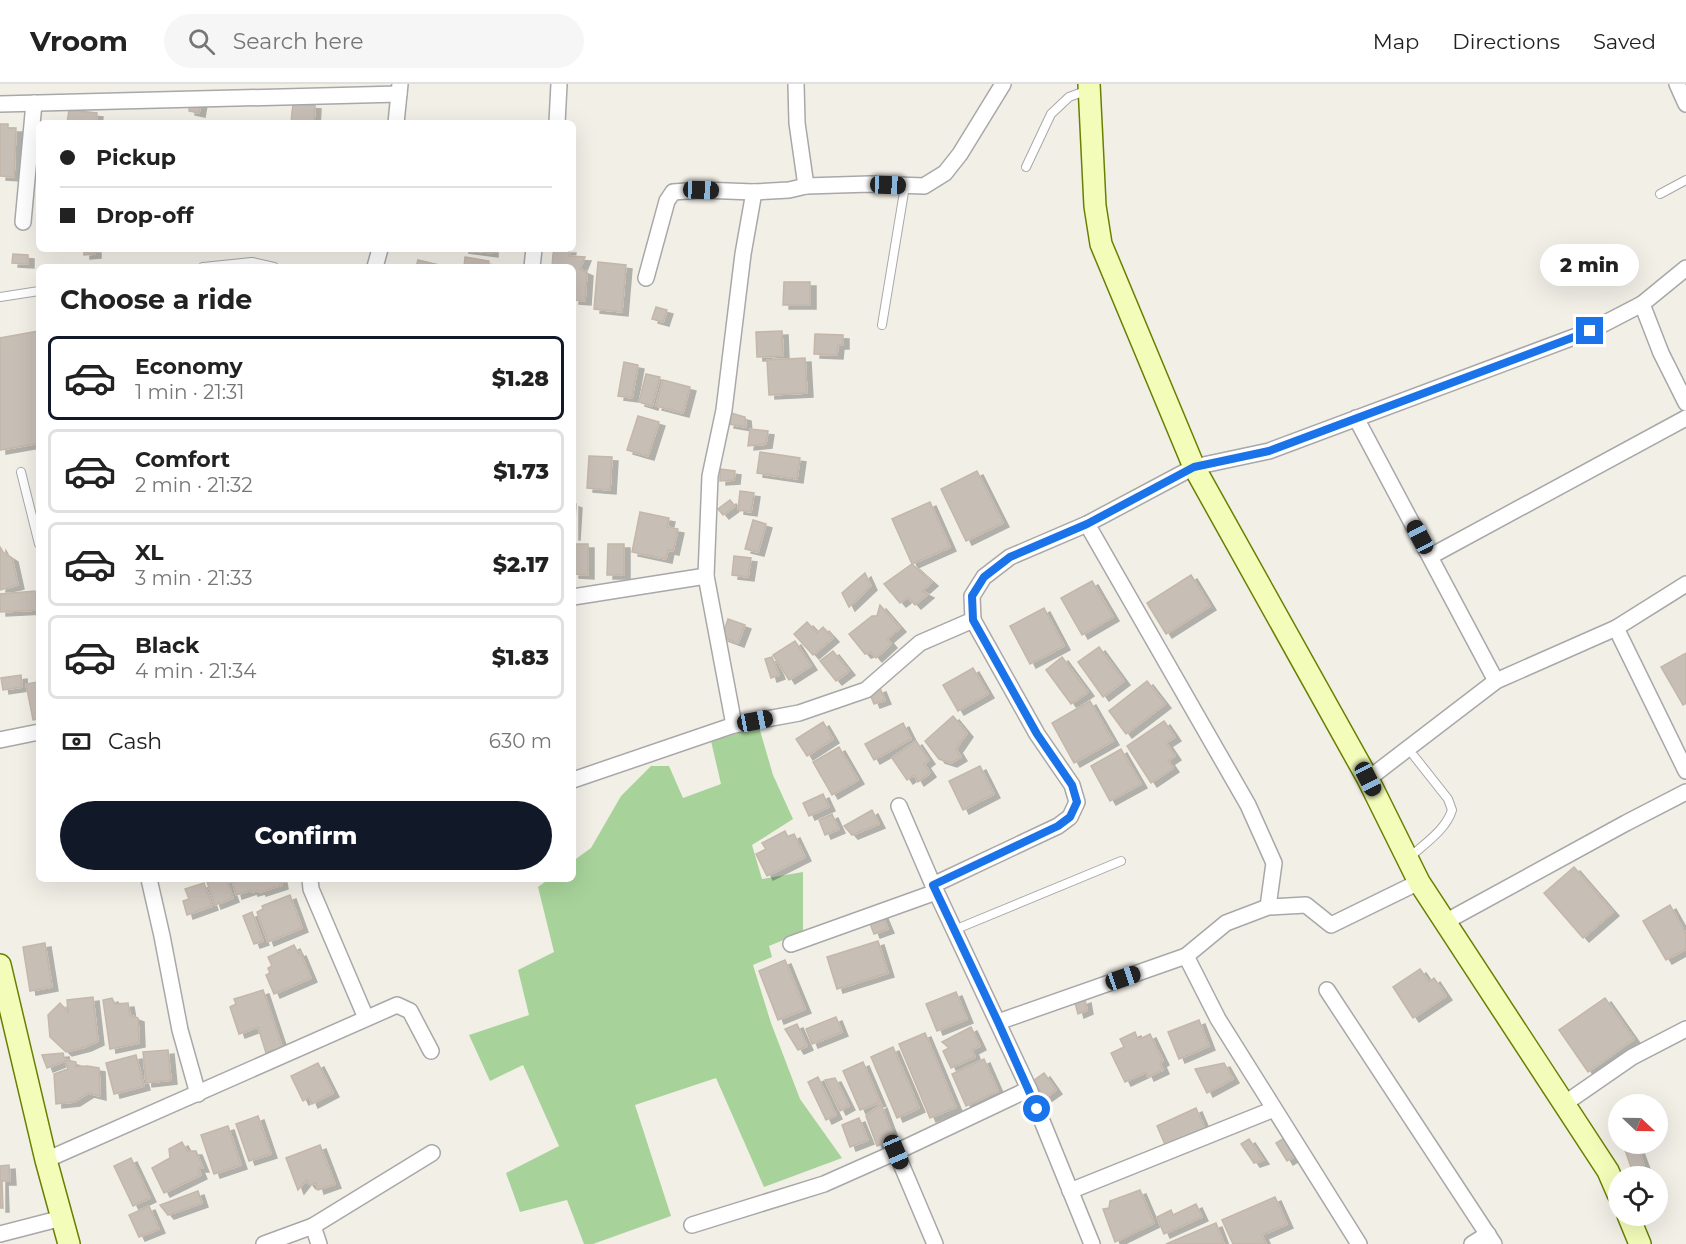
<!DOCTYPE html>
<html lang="en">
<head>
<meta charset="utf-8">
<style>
	:root { --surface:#fff; --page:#f6f6f6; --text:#222; --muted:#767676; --line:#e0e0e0; --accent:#111827 }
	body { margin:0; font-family:Montserrat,sans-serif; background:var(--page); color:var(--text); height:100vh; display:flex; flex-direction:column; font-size:22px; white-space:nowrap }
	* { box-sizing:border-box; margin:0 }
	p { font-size:20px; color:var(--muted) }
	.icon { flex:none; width:33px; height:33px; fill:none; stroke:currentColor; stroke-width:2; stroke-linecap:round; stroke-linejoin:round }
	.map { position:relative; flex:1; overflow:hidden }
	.drawer { position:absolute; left:36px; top:180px; width:540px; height:618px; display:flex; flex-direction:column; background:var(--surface); border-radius:9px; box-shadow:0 6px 24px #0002 }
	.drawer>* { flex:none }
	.guide { position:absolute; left:36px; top:36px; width:540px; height:132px; border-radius:9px; box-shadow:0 6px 24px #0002; display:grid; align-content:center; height:132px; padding:0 24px; background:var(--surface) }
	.needle { width:39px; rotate:112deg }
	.controls { position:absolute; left:1608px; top:1010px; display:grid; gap:12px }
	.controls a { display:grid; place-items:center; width:60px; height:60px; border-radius:50%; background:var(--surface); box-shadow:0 6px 24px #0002; font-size:30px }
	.end { position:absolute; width:27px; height:27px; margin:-14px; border:8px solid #1a73e8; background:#fff; box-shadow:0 0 0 3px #fff }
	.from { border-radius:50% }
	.bubble { position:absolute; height:42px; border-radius:21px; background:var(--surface); box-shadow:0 6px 24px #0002; font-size:20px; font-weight:800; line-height:42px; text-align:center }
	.car { position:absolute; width:18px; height:36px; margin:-18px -9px; border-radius:8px; box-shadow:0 0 4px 2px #0007; background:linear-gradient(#222 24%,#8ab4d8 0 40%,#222 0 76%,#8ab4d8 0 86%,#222 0) }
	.guide b { display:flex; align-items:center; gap:21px; height:57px; font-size:22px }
	.guide b+b { border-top:2px solid var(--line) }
	.guide i { width:15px; height:15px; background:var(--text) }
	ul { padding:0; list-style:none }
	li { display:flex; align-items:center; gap:18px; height:84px; margin:0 12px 9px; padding:0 12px; border:3px solid var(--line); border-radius:9px }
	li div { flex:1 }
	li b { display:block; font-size:22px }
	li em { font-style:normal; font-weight:800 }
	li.selected { border-color:var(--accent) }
	li>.icon { width:54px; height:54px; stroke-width:1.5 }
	h2 { padding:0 24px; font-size:27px; line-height:72px }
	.pay { display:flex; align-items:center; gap:15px; height:66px; padding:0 24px; font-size:22px }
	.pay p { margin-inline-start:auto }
	.cta { display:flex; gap:12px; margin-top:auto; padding:12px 24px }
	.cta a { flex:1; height:69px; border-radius:36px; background:var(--accent); color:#fff; font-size:24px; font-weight:800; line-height:69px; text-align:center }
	header { display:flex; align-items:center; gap:36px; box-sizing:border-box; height:84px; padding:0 30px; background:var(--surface); border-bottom:2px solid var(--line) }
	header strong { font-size:28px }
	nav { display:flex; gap:33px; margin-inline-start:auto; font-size:21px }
	.search { width:420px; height:54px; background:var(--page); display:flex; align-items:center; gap:15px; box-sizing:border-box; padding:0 21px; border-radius:33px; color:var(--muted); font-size:22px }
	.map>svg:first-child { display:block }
	.forest { fill:#a7d39a }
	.building { fill:#c7beb6; stroke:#c4b7a9; stroke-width:1.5; filter:url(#shadow) }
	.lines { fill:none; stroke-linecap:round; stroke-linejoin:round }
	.lane-casing { stroke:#a8a8a8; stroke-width:10 }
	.street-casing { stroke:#a8a8a8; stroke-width:18 }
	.secondary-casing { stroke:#688000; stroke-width:24 }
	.lane { stroke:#fff; stroke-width:8 }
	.street { stroke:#fff; stroke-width:15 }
	.secondary { stroke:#f4fcba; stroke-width:21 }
	.route { stroke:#1a73e8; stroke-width:8 }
</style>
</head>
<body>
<header>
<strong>Vroom</strong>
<div class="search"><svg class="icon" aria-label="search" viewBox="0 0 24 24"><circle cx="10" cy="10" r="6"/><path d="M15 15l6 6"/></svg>Search here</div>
<nav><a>Map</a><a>Directions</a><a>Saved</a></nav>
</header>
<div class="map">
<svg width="1686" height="1160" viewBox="0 0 1686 1160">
	<defs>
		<filter id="shadow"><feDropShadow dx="6" dy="4" stdDeviation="0" flood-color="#0004"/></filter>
	</defs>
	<rect width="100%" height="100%" fill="#f2efe7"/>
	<polygon class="forest" points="759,643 773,691 793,735 752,761 762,795 803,788 803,848 769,862 772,873 753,881 771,939 800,1015 842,1074 764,1103 716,994 635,1021 671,1132 593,1160 584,1160 567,1116 520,1128 506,1089 559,1062 523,981 490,997 469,951 529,931 518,886 554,868 538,803 549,795 573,795 573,777 591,764 621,712 651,682 669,682 683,714 721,700 711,657"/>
	<g class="building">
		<polygon points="190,17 201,18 199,29 189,27"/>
		<polygon points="293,19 315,21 314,39 291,39"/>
		<polygon points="69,26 97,29 96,39 67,39"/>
		<polygon points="0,40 8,40 8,44 16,44 14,93 0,92"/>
		<polygon points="84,165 95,165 95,170 84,171"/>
		<polygon points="462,165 492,165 492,169"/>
		<polygon points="555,165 570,165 569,172 585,173 580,185 587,188 585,217 573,216 573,183 552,183 553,170"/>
		<polygon points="13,170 28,171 28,180 12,179"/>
		<polygon points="465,173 489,177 488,183 464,183"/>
		<polygon points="418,176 444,182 444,183 416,183"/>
		<polygon points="598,178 626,181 622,228 594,225"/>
		<polygon points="784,198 810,198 810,221 783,221"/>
		<polygon points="656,223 667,226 663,238 652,235"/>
		<polygon points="39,247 39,359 0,366 0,254"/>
		<polygon points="782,247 783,272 757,273 756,248"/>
		<polygon points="815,250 843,251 843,261 838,261 837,271 814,270"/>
		<polygon points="805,274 807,309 769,311 767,276"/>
		<polygon points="624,278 638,281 632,314 618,312"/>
		<polygon points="646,290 660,293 652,322 639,318"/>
		<polygon points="663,296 690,303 683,329 656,322"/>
		<polygon points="731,329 745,333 746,343 728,340"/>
		<polygon points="638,332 659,338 648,372 627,366"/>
		<polygon points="750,345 768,347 766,360 748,362"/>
		<polygon points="760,368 800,374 797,395 757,389"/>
		<polygon points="589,372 612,373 610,406 587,404"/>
		<polygon points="720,385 735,387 734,396 720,397"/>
		<polygon points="977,387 1003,439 966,457 941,405"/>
		<polygon points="740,407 754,409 751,428 738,426"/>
		<polygon points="730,416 735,422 723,431 718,425"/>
		<polygon points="930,418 950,463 912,480 892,435"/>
		<polygon points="573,419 576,420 574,452 573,452"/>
		<polygon points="640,428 669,434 667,443 678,445 673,467 668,466 666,475 632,468"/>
		<polygon points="753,436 766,440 758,468 745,465"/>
		<polygon points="573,460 588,460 588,491 573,490"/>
		<polygon points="608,460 624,460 624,491 607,491"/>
		<polygon points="0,463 3,468 12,474 18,501 0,506"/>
		<polygon points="734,472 751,474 748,493 732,491"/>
		<polygon points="912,480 932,498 922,507 928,510 915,521 908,513 900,519 884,500"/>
		<polygon points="865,489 871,502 849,523 842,509"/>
		<polygon points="1191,491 1210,522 1166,550 1147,519"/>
		<polygon points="1092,497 1113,533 1082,551 1061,514"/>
		<polygon points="35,507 37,526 0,528 0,510"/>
		<polygon points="880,521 900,544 887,555 891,560 876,574 871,568 865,570 849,550 872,532 877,532"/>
		<polygon points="1044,524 1064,562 1030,580 1010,542"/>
		<polygon points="728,535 745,541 738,559 722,553"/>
		<polygon points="807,538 817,549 823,543 833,554 813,571 794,550"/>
		<polygon points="795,557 811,582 789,596 773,571"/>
		<polygon points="1099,563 1124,597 1103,613 1078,578"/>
		<polygon points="833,567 849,587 836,597 820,577"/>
		<polygon points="1686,569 1686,619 1683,621 1661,583"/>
		<polygon points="772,573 779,591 771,594 765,575"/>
		<polygon points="1062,573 1088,608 1071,620 1046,586"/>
		<polygon points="973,584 988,610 958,627 943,601"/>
		<polygon points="21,591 22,603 3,606 1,594"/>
		<polygon points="1147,597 1165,620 1126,650 1109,627"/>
		<polygon points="37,598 39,604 39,635 33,636 26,600"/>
		<polygon points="880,604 885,616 874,620 869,608"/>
		<polygon points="1090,617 1113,657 1074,679 1052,639"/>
		<polygon points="953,632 967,649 956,665 961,673 951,679 939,675 925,657"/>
		<polygon points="1164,637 1175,653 1166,659 1175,672 1168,677 1173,684 1151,699 1127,662"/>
		<polygon points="823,638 833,655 807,672 796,655"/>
		<polygon points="903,639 911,655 874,676 865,660"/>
		<polygon points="916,657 929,676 924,680 930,689 918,698 914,691 907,696 892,674"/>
		<polygon points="839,663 858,696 832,711 813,678"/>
		<polygon points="1121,665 1141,700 1110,717 1091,682"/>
		<polygon points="980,682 994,710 963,726 949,697"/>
		<polygon points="823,710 829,723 809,732 803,719"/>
		<polygon points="872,726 879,740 852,751 844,742"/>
		<polygon points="832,730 839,745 825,751 819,736"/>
		<polygon points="785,747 788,753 794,750 805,773 767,792 756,770 766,765 762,759"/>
		<polygon points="1574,783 1613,828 1583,854 1544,809"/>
		<polygon points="216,795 226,795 233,814 215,821 207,798"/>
		<polygon points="232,795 281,795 282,801 260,808 259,806 252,808 251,806 236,811"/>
		<polygon points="204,799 212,822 187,831 183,817 189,815 185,805"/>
		<polygon points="290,811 302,844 268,858 257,828 263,825 262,822"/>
		<polygon points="1670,821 1686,850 1686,865 1666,876 1643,837"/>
		<polygon points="252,828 263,857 254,860 243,832"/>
		<polygon points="882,831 888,845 874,850 869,837"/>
		<polygon points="878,857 888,889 837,905 827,873"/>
		<polygon points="45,859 52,903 30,907 23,863"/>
		<polygon points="294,861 298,869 300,868 311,894 274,910 266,891 270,889 268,884 272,882 268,873"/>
		<polygon points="785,876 805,925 778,936 759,887"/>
		<polygon points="1420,885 1429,898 1434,894 1446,912 1413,934 1393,903"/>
		<polygon points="263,906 282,963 266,969 258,943 239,950 230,923 236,920 234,915"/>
		<polygon points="956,908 967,935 937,947 926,920"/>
		<polygon points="93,913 98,957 85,963 66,968 50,953 48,931 60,919 68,928 67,916"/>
		<polygon points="112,914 115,920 128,919 130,931 138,934 139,959 110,965 103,916"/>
		<polygon points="1605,914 1634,955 1588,988 1559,946"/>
		<polygon points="1085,915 1087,926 1078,930 1075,919"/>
		<polygon points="836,933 842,948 812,960 806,945"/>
		<polygon points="1199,936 1209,962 1179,975 1168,948"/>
		<polygon points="797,940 807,962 798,966 785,945"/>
		<polygon points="971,943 980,962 972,966 975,973 951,984 943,967 949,964 942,958"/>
		<polygon points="1135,948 1138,956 1150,950 1163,977 1160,979 1163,986 1148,993 1146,988 1125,998 1111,969 1124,963 1120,955"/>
		<polygon points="925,949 956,1023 930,1034 899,960"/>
		<polygon points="893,963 919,1024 897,1034 871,973"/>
		<polygon points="168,966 171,996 146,999 143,968"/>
		<polygon points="63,969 65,977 47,984 42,971"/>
		<polygon points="136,971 144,1002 114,1010 106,979"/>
		<polygon points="984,975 998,1007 966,1022 952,990"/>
		<polygon points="67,976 76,978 76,983 87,982 99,984 100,1012 88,1009 74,1018 56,1020 54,990 68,985 65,977"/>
		<polygon points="863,978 880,1018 860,1026 843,987"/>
		<polygon points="318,979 333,1009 312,1020 309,1013 303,1017 291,992"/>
		<polygon points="1224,979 1233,995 1207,1009 1195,985"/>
		<polygon points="1044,989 1056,1006 1045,1014 1033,997"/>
		<polygon points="818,993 836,1031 826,1036 808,998"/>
		<polygon points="835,994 849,1022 840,1027 825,996"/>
		<polygon points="881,1020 894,1055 877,1062 866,1032"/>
		<polygon points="1196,1024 1205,1045 1166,1063 1157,1042"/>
		<polygon points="258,1032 271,1070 249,1077 236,1040"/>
		<polygon points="859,1034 868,1056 850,1063 842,1041"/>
		<polygon points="228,1042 241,1081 214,1090 201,1051"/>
		<polygon points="1286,1053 1297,1071 1287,1077 1276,1059"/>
		<polygon points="1249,1055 1263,1076 1254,1079 1241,1060"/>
		<polygon points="182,1058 187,1067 196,1067 203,1084 198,1084 201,1091 164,1109 152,1084 170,1074 169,1065"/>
		<polygon points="1627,1059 1636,1059 1644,1081 1632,1086 1623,1060"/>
		<polygon points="320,1061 335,1100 318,1106 316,1099 310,1101 306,1096 298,1106 286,1074"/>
		<polygon points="131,1074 150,1114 133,1122 114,1082"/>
		<polygon points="9,1081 10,1097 2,1097 3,1124 0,1124 0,1082"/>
		<polygon points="1140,1106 1154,1139 1115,1158 1103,1125 1109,1124 1110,1117"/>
		<polygon points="198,1107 202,1119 168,1131 160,1121"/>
		<polygon points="1275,1113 1287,1140 1262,1151 1266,1160 1233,1160 1222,1136"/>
		<polygon points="1196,1120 1202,1133 1164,1150 1157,1133 1171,1126 1173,1131"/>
		<polygon points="149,1122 159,1145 139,1153 129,1131"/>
		<polygon points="1216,1139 1224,1160 1166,1160"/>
	</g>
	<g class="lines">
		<g class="lane-casing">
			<g id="lane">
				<polyline points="1026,83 1051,30 1069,13 1088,6"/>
				<polyline points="1660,110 1686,96"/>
				<polyline points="203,183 252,178 274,183"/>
				<polyline points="0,213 39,207"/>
				<polyline points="882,241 905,102"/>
				<polyline points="21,388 39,460"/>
				<path d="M1409,774C1424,760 1446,746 1452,726L1448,715L1414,672"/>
				<polyline points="954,846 1121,777"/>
			</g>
		</g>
		<g class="street-casing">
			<g id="street">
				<polyline points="796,0 797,39 806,102"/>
				<polyline points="1677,0 1686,20"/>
				<polyline points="0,20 399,10"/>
				<polyline points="396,39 400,0"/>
				<polyline points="557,39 559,0"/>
				<polyline points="23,138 34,19"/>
				<polyline points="375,183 380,165"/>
				<polyline points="532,183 534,165"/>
				<polyline points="646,194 667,117 673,108 701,106 754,108 789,106 806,102 870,100 924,102 945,89 960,70 1003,0"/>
				<polyline points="1642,220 1661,269 1686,319"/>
				<polyline points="1356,334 1496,597"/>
				<polyline points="1087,440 1248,721 1274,779 1268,823"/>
				<polyline points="1431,472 1686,334"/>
				<polyline points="573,513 706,492"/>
				<polyline points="1616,544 1686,687"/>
				<polyline points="734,641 799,629 866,606 920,559 973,536 972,512 984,493 1010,473 1087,440 1194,383 1269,367 1590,247 1642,220 1686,184"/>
				<polyline points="0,656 39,648"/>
				<polyline points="1368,695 1496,597 1616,544 1686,500"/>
				<polyline points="573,696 734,641 706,492 710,392 724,326 743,170 754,108"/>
				<polyline points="899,722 933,801 1029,1005 1092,1160"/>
				<polyline points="149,795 162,852 180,946 198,1010"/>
				<polyline points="310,795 311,805 366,934"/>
				<polyline points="933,801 1058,742 1070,733 1077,718 1072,701 1037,650 973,536"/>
				<polyline points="1445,838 1626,739 1686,708"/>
				<polyline points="791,860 936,808"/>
				<polyline points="1186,872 1226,839 1268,823 1306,821 1331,841 1419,798"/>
				<polyline points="1327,906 1494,1160"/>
				<polyline points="998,938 1186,872 1218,935 1359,1160"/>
				<polyline points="1564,1020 1632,973 1686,945"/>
				<polyline points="896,1068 935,1160"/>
				<polyline points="46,1076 397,921 410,927 431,967"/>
				<polyline points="1070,1107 1274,1025"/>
				<polyline points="692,1141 824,1100 896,1068 1029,1005"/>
				<polyline points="0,1150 62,1134"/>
				<polyline points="264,1160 313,1142"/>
				<polyline points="319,1160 313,1142 432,1069"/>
				<polyline points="1472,1160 1488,1150"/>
			</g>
		</g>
		<g class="secondary-casing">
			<g id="secondary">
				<polyline points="1089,0 1095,122 1101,160 1194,383 1368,695 1419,798 1608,1087 1618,1110"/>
				<polyline points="0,881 46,1076 69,1160"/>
				<polyline points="1628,1131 1640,1160"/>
			</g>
		</g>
		<use href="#lane" class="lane"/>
		<use href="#street" class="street"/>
		<use href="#secondary" class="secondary"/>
	</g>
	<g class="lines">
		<polyline class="route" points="1037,1025 998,938 933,801 1058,742 1070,733 1077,718 1072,701 1037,650 973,536 972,512 984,493 1010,473 1087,440 1194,383 1269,367 1590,247"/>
	</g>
</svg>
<div class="controls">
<a><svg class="needle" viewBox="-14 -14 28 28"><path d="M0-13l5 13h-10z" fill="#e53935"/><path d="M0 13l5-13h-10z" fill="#767676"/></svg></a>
<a><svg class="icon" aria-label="locate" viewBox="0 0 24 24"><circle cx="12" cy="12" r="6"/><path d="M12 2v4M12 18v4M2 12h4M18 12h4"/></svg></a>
</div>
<i class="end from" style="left:1037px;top:1025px"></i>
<i class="end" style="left:1590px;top:247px"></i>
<div class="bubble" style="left:1540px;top:160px;width:99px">2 min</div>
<i class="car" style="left:888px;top:101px;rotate:92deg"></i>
<i class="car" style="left:701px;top:106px;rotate:92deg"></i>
<i class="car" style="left:1420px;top:453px;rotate:332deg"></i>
<i class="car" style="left:755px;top:637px;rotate:79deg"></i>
<i class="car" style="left:1368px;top:695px;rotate:153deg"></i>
<i class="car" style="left:1123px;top:894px;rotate:71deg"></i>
<i class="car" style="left:896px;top:1068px;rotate:157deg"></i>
<div class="guide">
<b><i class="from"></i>Pickup</b>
<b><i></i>Drop-off</b>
</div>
<section class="drawer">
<h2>Choose a ride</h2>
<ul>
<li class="selected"><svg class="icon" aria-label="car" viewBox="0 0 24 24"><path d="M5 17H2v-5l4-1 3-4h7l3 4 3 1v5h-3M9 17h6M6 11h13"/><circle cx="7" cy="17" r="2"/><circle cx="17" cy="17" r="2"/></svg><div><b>Economy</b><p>1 min · 21:31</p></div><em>$1.28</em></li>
<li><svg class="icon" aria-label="car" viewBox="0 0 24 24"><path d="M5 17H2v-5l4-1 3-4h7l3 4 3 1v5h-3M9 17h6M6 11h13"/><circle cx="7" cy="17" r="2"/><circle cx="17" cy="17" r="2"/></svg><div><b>Comfort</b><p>2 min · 21:32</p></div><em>$1.73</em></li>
<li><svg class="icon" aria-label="car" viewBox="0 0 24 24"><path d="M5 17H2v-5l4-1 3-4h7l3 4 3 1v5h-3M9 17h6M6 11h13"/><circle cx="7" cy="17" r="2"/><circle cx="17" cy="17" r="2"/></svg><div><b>XL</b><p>3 min · 21:33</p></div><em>$2.17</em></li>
<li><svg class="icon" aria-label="car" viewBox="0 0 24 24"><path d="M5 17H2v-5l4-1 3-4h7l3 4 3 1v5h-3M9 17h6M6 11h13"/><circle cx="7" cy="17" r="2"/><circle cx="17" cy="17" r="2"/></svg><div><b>Black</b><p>4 min · 21:34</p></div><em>$1.83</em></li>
</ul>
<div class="pay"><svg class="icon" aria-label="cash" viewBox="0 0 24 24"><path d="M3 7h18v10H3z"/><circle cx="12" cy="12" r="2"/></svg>Cash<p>630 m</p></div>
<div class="cta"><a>Confirm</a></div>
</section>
</div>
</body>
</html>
